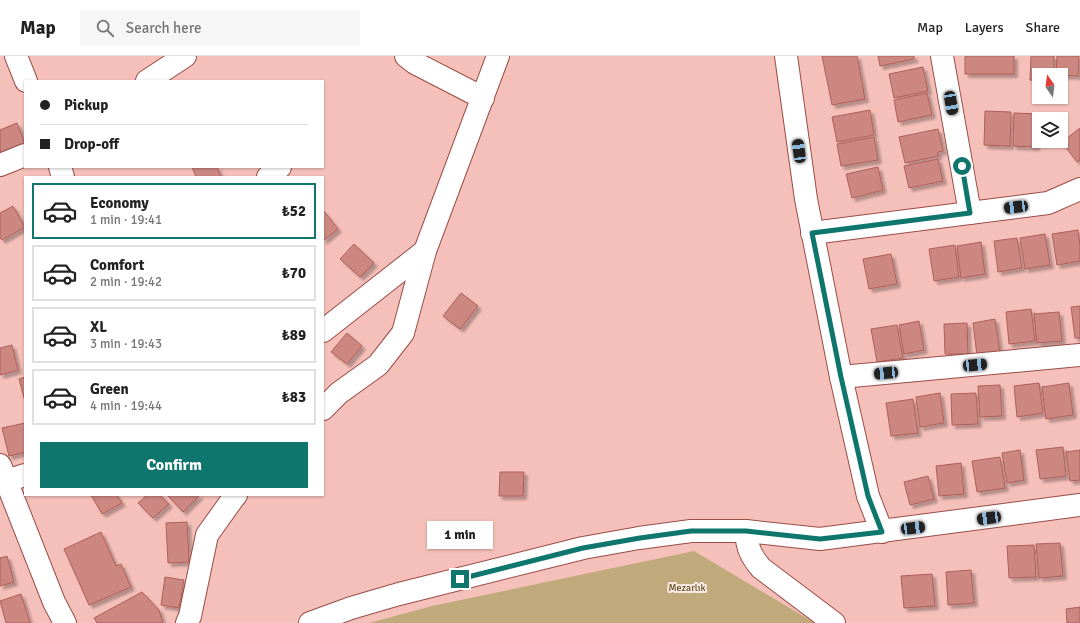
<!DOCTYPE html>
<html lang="en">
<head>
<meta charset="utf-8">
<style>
	:root { --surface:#fff; --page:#f6f6f6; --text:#222; --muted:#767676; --line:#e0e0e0; --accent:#0f766e }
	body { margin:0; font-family:Signika,sans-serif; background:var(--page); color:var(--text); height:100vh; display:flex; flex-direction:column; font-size:15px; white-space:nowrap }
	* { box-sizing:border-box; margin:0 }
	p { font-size:13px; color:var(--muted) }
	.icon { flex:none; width:22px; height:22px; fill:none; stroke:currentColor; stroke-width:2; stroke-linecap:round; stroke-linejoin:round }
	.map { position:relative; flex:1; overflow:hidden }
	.side { position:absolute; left:24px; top:120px; width:300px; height:320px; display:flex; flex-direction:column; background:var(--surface); border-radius:0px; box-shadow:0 1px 3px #0004 }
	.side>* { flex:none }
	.banner { position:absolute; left:24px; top:24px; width:300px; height:88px; border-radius:0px; box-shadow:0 1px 3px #0004; display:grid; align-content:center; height:88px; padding:0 16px; background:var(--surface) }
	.needle { width:26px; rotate:346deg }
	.tools { position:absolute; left:1032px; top:12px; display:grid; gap:8px }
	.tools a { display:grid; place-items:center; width:36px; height:36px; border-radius:0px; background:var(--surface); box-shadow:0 1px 3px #0004; font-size:20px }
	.end { position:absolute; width:18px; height:18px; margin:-9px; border:5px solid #0f766e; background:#fff; box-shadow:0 0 0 2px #fff }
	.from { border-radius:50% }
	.bubble { position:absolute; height:28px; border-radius:0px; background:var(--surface); box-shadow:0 1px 3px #0004; font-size:13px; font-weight:700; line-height:28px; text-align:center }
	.car { position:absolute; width:12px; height:24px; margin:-12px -6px; border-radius:5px; box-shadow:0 0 3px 1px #0007; background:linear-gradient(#222 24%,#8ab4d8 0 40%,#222 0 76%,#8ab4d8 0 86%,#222 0) }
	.banner b { display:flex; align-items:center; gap:14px; height:38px; font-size:15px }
	.banner b+b { border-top:1px solid var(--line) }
	.banner i { width:10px; height:10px; background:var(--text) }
	ul { padding:7px 0 0; list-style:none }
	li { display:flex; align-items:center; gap:12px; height:56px; margin:0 8px 6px; padding:0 8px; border:2px solid var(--line); border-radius:0px }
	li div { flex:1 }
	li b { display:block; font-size:15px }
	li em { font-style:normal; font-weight:700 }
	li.active { border-color:var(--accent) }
	li>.icon { width:36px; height:36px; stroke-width:1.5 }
	.primary-button { display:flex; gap:8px; margin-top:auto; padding:8px 16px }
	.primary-button a { flex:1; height:46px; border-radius:0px; background:var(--accent); color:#fff; font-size:16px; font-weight:700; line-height:46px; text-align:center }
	header { display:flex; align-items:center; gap:24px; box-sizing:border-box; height:56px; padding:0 20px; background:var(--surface); border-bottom:1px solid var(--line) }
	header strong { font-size:19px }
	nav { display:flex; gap:22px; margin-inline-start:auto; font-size:14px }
	.search { width:280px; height:36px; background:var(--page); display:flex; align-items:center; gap:10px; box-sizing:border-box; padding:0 14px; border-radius:0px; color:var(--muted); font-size:15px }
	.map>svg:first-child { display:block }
	.green { fill:#c0aa7c }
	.building { fill:#cc8780; stroke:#af5f59; filter:url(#shadow) }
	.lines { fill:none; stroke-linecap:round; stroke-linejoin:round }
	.minor-casing { stroke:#9a4c47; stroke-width:24 }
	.minor { stroke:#fff; stroke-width:22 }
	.route { stroke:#0f766e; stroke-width:5 }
	.labels { text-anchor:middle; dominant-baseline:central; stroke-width:4; stroke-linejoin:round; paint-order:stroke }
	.park-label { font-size:10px; fill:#604b1b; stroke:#feebe8 }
</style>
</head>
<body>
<header>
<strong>Map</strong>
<div class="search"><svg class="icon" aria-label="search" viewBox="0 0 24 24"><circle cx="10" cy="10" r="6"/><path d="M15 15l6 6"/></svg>Search here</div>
<nav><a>Map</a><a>Layers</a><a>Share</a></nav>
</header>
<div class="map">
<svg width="1080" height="567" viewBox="0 0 1080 567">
	<defs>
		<filter id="shadow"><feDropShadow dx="3.5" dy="3.5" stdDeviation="1" flood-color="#0004"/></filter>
	</defs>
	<rect width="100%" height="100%" fill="#f6c0ba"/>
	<polygon class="green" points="694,495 815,567 369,567 432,550"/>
	<g class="building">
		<polygon points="822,0 857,0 865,43 832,49"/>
		<polygon points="878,0 914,0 914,3 880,10"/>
		<rect x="965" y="0" width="49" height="18"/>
		<polygon points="1031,0 1054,0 1054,19 1039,19 1039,25 1030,24"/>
		<polygon points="1057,0 1079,0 1078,20 1056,19"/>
		<polygon points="923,11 928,35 894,42 889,18"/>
		<polygon points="927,37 932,59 898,66 894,44"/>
		<polygon points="870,54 874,79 837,86 832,61"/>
		<polygon points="985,55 1011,56 1010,90 984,89"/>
		<polygon points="1014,57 1038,58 1036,91 1013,90"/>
		<polygon points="17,67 25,88 25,95 4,103 0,94 0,74"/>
		<polygon points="1080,72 1080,104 1077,106 1062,86"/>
		<polygon points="938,73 943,95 938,96 938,100 905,107 899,81"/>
		<polygon points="874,81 878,104 841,110 837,88"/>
		<polygon points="938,103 943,125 909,132 904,110"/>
		<polygon points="192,111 217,111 221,121 196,121"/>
		<polygon points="878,111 883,134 852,142 846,118"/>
		<polygon points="13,150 25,171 2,184 0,182 0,157"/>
		<polygon points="323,154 338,173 323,185"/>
		<polygon points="1078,174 1080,189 1080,205 1057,209 1052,178"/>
		<polygon points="1045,178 1050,209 1025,213 1020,182"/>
		<polygon points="1017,182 1022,212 998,216 994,185"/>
		<polygon points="981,186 985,218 961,222 957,190"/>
		<polygon points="354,188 374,207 360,221 340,203"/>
		<polygon points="955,189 959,221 934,225 929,193"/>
		<polygon points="891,198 897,228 869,233 863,203"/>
		<polygon points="461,237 478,250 460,273 443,260"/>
		<polygon points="1080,250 1080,282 1075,282 1071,251"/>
		<polygon points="1031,253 1035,285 1009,288 1006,256"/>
		<polygon points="1059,256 1062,285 1037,287 1034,258"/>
		<polygon points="995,263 1000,297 977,300 973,267"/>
		<polygon points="919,265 924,294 904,298 899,269"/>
		<polygon points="967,267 968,298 945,298 944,268"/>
		<polygon points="897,269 903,302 877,306 871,273"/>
		<polygon points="347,277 362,290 347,308 331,296"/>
		<polygon points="12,289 18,314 0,319 0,292"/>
		<polygon points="25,321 25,346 19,323"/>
		<polygon points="1039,327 1043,357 1017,361 1014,330"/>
		<polygon points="1069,327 1073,359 1046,363 1042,331"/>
		<polygon points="1000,329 1002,360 980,361 978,330"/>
		<polygon points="940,337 944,367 920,371 916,341"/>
		<polygon points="976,337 978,368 952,369 951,338"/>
		<polygon points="913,343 918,377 891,380 886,347"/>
		<polygon points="25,367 25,396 9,400 2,372"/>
		<polygon points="1063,391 1066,420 1040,423 1036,394"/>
		<polygon points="1020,394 1024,424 1007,427 1002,397"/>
		<polygon points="1080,394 1080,424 1070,425 1066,396"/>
		<polygon points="1000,401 1005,432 977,436 972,405"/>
		<polygon points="961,407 964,438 939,440 936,410"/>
		<polygon points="500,416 524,416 523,440 499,440"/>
		<polygon points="928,420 934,443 910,449 904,426"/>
		<polygon points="91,439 117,439 122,447 102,458"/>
		<polygon points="147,439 160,439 169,448 153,462 138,447"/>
		<polygon points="169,439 200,439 183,456 168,440"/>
		<polygon points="187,466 189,506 168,507 166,467"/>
		<polygon points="101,476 116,510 121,508 131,531 89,549 64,493"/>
		<polygon points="1060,487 1063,520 1039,522 1036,488"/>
		<polygon points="1034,489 1036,521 1009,522 1007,490"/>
		<polygon points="7,500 14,526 0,530 0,502"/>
		<polygon points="971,514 974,547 948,549 946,516"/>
		<polygon points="932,518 935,550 904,552 901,520"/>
		<polygon points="165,521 184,524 179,552 161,549"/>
		<polygon points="142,536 159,554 163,567 97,567 94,562"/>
		<polygon points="21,538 30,567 6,567 0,545"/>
		<polygon points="1080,551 1080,567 1067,567 1066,553"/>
	</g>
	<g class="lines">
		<g class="minor-casing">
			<g id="minor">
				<polyline points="16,0 26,25"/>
				<polyline points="406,0 415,7 483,42"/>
				<polyline points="786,0 806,143 841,321 868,440 882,476"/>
				<polyline points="942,0 970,157"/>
				<polyline points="147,25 185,0"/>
				<polyline points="0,109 25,99"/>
				<polyline points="60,111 63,121"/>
				<polyline points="268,121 280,111"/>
				<polyline points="812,177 1048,147 1080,133"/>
				<polyline points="323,275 425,195"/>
				<polyline points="841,321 1080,299"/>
				<polyline points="323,353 339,337 378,309 403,277 425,195 498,0"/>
				<polyline points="0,409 54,546 65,567"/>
				<polyline points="6,425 25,419"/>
				<path d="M746,475C747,492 751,500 761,512L834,567"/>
				<polyline points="187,567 190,560 207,479 232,444 236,439"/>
				<polyline points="310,567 351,552 399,538 583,492 639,482 691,475 746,475 820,483 1080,449"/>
			</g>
		</g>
		<use href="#minor" class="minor"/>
	</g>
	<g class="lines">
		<polyline class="route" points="460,523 583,492 640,482 691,475 746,475 820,483 882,476 868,440 841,321 812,177 970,157 962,110"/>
	</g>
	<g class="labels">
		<g class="park-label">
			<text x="687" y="532">Mezarlık</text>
		</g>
	</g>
</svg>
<div class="tools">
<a><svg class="needle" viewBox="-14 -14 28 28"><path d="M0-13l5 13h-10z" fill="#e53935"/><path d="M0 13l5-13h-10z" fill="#767676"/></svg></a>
<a><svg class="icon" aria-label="layers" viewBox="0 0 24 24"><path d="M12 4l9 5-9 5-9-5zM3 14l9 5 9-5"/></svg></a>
</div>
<i class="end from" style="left:962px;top:110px"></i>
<i class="end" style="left:460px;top:523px"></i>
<div class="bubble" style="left:427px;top:465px;width:66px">1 min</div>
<i class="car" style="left:951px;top:47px;rotate:170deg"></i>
<i class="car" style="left:799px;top:95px;rotate:352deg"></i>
<i class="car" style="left:1016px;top:151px;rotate:263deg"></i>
<i class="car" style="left:975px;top:309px;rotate:85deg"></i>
<i class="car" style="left:886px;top:317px;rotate:265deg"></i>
<i class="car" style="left:989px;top:462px;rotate:262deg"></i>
<i class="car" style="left:913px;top:472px;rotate:83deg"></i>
<div class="banner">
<b><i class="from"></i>Pickup</b>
<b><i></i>Drop-off</b>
</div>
<section class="side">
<ul>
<li class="active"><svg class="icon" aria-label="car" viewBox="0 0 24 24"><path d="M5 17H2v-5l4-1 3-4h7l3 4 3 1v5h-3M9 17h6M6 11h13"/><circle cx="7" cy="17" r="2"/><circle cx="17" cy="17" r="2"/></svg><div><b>Economy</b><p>1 min · 19:41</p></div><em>₺52</em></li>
<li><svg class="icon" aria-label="car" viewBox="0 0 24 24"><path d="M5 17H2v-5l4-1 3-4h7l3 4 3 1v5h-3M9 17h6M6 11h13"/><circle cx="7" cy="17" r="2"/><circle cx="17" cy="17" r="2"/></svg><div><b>Comfort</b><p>2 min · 19:42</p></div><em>₺70</em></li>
<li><svg class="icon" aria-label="car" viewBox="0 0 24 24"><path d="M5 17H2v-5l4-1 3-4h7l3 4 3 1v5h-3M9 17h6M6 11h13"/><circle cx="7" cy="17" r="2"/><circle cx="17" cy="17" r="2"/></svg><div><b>XL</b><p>3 min · 19:43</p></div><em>₺89</em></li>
<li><svg class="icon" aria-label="car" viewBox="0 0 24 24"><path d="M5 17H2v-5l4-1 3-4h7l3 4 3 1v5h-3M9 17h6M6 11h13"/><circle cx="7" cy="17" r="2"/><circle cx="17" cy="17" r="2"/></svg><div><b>Green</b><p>4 min · 19:44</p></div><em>₺83</em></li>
</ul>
<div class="primary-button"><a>Confirm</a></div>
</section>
</div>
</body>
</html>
